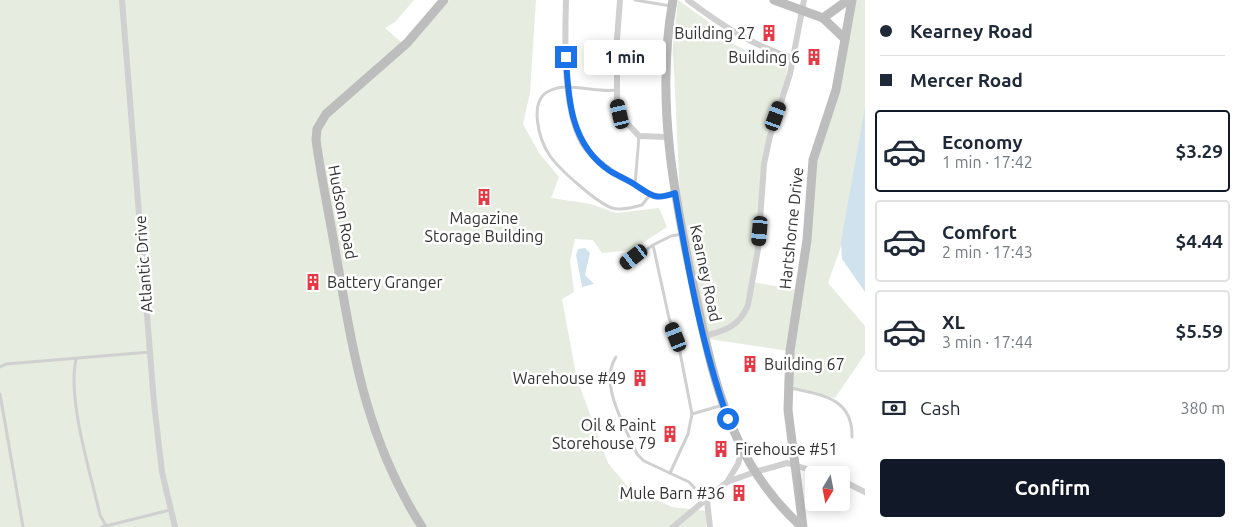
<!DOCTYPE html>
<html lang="en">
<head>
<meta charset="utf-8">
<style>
	:root { --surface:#fff; --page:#f6f6f7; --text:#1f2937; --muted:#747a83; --line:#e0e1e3; --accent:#111827 }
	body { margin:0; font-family:Ubuntu,sans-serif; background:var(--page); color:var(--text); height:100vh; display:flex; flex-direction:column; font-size:19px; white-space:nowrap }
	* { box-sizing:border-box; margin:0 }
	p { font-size:16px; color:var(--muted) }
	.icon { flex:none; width:28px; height:28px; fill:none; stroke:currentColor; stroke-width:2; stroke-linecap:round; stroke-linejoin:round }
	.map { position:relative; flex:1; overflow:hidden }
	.drawer { display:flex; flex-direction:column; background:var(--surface); width:375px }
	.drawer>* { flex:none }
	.guide { display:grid; align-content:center; height:110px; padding:0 15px; background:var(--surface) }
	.needle { width:32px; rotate:190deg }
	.tools { position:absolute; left:805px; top:466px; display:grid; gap:10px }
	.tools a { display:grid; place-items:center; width:45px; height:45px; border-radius:5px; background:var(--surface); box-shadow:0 2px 12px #0003; font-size:25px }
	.end { position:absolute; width:22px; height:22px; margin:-11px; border:6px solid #1a73e8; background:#fff; box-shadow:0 0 0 2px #fff }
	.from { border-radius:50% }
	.bubble { position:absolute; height:35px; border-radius:5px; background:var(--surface); box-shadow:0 2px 12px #0003; font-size:16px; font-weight:600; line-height:35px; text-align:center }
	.car { position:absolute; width:15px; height:30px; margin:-15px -8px; border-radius:6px; box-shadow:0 0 4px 1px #0007; background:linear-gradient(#222 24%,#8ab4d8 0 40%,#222 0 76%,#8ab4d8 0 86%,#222 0) }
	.guide b { display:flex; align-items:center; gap:18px; height:48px; font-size:19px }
	.guide b+b { border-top:1px solid var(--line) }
	.guide i { width:12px; height:12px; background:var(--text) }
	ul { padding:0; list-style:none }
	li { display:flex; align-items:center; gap:15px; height:82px; margin:0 10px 8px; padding:0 5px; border:2px solid var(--line); border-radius:5px }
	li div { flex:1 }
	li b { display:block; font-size:19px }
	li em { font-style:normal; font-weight:600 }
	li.active { border-color:var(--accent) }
	li>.icon { width:45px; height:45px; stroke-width:1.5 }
	.pay { display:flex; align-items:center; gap:12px; height:55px; padding:0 15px; font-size:19px }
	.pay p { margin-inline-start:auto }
	.button { display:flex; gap:10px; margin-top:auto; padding:10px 15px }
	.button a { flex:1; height:58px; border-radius:5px; background:var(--accent); color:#fff; font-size:20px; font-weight:600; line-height:58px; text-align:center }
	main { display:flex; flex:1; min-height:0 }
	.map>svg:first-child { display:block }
	.green { fill:#e6ecdf }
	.water { fill:#cfe2ee }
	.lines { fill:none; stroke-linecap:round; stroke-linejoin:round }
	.lane { stroke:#d0d0d0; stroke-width:3 }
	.street { stroke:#d0d0d0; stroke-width:6 }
	.secondary { stroke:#bdbdbd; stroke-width:9 }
	.route { stroke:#1a73e8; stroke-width:6 }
	.labels { text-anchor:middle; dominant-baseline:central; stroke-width:5; stroke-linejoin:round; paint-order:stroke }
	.poi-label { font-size:16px; fill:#333; stroke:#fff; text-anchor:end }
	.street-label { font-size:16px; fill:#333; stroke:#fff }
</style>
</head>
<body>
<main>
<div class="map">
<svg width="865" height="527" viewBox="0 0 865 527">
	<rect width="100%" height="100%" fill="#fff"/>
	<g class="green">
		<polygon points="0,0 414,0 395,22 385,28 408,48 450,0 536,0 530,93 523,124 539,153 559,177 551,198 591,204 616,213 659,208 667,227 632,250 602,253 593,240 575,239 570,261 574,292 562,299 577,379 608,463 628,487 672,507 707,511 706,527 0,527"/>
		<polygon points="678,0 713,25 710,29 729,42 770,62 777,58 788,62 786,77 764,158 752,282 799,290 811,174 838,87 852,0 865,0 865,138 850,221 828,283 865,326 865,354 835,398 784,386 788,351 709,339 680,199 673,47"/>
	</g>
	<g class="water">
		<polygon points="865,107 865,292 842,259 841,242"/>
		<polygon points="585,248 590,253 585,275 594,284 582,287 576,255 578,249"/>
	</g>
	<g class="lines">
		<g class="lane">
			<polyline points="635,0 671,6"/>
			<path d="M617,90C593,93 568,81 549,91C528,101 539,140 550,156C560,170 596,202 612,208C622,211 633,207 642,205L649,196"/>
			<polyline points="635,185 639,136"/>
			<polyline points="624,266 653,245"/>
			<path d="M616,357C598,384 626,428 637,454L644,461L689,482L706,500"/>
			<path d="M76,360C67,399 91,475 100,515L106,526"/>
			<polyline points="0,367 6,364 150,352"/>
			<path d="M791,388C822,395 853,398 852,437"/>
			<polyline points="0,394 23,527"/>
			<polyline points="692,414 723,405"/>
			<polyline points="670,473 688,434 692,414 677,337 669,318 653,245 671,236 682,234"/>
			<polyline points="102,527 170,510"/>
		</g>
		<g class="street">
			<polyline points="122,0 154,403 162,472 175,527"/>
			<path d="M566,0C565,40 562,114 585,147C597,163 614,173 630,182C649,193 652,201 675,193"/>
			<polyline points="620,0 617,39 617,101 625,121 639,136 668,137"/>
			<path d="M688,0C721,25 753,46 793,58"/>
			<path d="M704,336C725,331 740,326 748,305L758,249L764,164L770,136L790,74L804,0"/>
			<polyline points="841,480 865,492"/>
			<polyline points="727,482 738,464 742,449"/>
			<polyline points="707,501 710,527"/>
			<polyline points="673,527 727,482 755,472 787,463 827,475"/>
		</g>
		<g class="secondary">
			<path d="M673,0C655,98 674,197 695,293C706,344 716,395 739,442C753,473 777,505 802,527"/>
			<polyline points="774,0 823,18 845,39"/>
			<polyline points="823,18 848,0"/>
			<path d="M422,527C365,438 353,351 335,249C329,213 321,177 316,140L317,129L326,114L407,43L444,0"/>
			<polyline points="803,527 788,410 790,351 807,240 813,160 836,90 852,0"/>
		</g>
	</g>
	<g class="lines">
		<path class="route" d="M566,57C568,100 571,145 610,171C618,176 626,179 634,184C651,195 654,201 675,193C688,269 702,347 728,419"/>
	</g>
	<defs>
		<g id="building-bare" transform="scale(1.35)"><path d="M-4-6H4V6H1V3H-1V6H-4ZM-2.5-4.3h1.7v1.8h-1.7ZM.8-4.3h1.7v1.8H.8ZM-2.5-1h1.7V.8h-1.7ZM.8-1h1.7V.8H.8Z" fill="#e63946" stroke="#fff" stroke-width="2.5" paint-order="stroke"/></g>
	</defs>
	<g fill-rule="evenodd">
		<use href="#building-bare" x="769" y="33"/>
		<use href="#building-bare" x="814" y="57"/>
		<use href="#building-bare" x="484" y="197"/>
		<use href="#building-bare" x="313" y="282"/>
		<use href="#building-bare" x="750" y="364"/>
		<use href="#building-bare" x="640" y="378"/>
		<use href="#building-bare" x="670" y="434"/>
		<use href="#building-bare" x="721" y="449"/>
		<use href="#building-bare" x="739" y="493"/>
	</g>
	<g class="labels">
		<g class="poi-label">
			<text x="755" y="33">Building 27</text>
			<text x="800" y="57">Building 6</text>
			<text x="484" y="218" text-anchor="middle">Magazine<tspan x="484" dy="18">Storage Building</tspan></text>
			<text x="327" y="282" text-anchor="start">Battery Granger</text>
			<text x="764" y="364" text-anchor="start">Building 67</text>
			<text x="626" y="378">Warehouse #49</text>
			<text x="656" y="425">Oil &amp; Paint<tspan x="656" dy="18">Storehouse 79</tspan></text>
			<text x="735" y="449" text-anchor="start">Firehouse #51</text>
			<text x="725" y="493">Mule Barn #36</text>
		</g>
		<g class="street-label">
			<text transform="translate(343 212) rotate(79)">Hudson Road</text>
			<text transform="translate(791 228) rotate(-84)">Hartshorne Drive</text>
			<text transform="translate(143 264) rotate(-94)">Atlantic Drive</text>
			<text transform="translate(706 273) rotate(78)">Kearney Road</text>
		</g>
	</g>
</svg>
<div class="tools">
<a><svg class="needle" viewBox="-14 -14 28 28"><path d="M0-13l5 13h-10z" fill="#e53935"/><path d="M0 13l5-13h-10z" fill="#747a83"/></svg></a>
</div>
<i class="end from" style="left:728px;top:419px"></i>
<i class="end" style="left:566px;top:57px"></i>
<div class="bubble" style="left:584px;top:40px;width:82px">1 min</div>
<i class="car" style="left:620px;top:114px;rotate:347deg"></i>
<i class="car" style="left:776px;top:116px;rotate:20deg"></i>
<i class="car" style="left:760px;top:231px;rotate:185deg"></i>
<i class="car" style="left:634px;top:257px;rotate:232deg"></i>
<i class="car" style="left:676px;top:337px;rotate:338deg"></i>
</div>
<section class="drawer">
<div class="guide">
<b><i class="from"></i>Kearney Road</b>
<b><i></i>Mercer Road</b>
</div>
<ul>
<li class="active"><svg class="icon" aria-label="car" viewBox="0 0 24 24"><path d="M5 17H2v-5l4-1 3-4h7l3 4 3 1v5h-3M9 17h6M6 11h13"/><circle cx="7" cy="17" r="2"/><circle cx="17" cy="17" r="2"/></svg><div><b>Economy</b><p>1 min · 17:42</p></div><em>$3.29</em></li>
<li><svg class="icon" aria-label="car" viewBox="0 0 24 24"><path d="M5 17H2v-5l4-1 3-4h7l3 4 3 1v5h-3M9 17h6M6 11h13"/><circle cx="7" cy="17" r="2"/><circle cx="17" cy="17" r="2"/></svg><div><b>Comfort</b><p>2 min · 17:43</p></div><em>$4.44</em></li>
<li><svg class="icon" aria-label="car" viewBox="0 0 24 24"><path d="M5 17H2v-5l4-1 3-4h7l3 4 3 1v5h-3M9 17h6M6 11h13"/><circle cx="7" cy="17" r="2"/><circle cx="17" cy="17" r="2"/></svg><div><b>XL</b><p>3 min · 17:44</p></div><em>$5.59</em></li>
</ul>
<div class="pay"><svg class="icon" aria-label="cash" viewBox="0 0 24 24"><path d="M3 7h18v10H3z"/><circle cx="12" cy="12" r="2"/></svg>Cash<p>380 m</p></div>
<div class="button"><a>Confirm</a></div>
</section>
</main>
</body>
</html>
